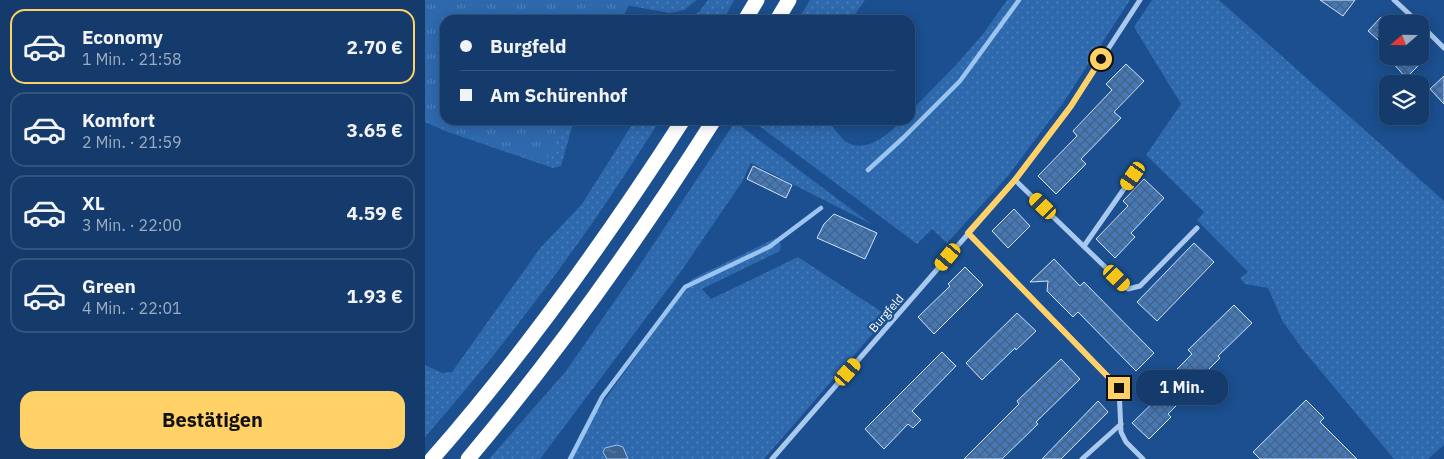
<!DOCTYPE html>
<html lang="de">
<head>
<meta charset="utf-8">
<style>
	:root { --surface:#143b6b; --page:#214673; --text:#f1f3f6; --muted:#9dadc1; --line:#33557e; --accent:#ffd166 }
	body { margin:0; font-family:"IBM Plex Sans",sans-serif; background:var(--page); color:var(--text); height:100vh; display:flex; flex-direction:column; font-size:19px; white-space:nowrap }
	* { box-sizing:border-box; margin:0 }
	p { font-size:16px; color:var(--muted) }
	.icon { flex:none; width:28px; height:28px; fill:none; stroke:currentColor; stroke-width:2; stroke-linecap:round; stroke-linejoin:round }
	.map { position:relative; flex:1; overflow:hidden }
	.drawer { display:flex; flex-direction:column; background:var(--surface); width:425px }
	.drawer>* { flex:none }
	.guide { position:absolute; left:15px; top:15px; width:475px; height:110px; border-radius:15px; box-shadow:0 2px 12px #0003,0 0 0 1px var(--line); display:grid; align-content:center; height:110px; padding:0 20px; background:var(--surface) }
	.needle { width:32px; rotate:250deg }
	.tools { position:absolute; left:954px; top:15px; display:grid; gap:10px }
	.tools a { display:grid; place-items:center; width:50px; height:50px; border-radius:10px; background:var(--surface); box-shadow:0 2px 12px #0003,0 0 0 1px var(--line); font-size:25px }
	.end { position:absolute; width:22px; height:22px; margin:-11px; border:6px solid #ffd166; background:#111; box-shadow:0 0 0 2px #111 }
	.from { border-radius:50% }
	.bubble { position:absolute; height:35px; border-radius:15px; background:var(--surface); box-shadow:0 2px 12px #0003,0 0 0 1px var(--line); font-size:16px; font-weight:700; line-height:35px; text-align:center }
	.car { position:absolute; width:15px; height:30px; margin:-15px -8px; border-radius:6px; box-shadow:0 0 4px 1px #0007; background:linear-gradient(#f5c518 24%,#345 0 40%,#f5c518 0 76%,#345 0 86%,#f5c518 0) }
	.guide b { display:flex; align-items:center; gap:18px; height:48px; font-size:19px }
	.guide b+b { border-top:1px solid var(--line) }
	.guide i { width:12px; height:12px; background:var(--text) }
	ul { padding:9px 0 0; list-style:none }
	li { display:flex; align-items:center; gap:15px; height:75px; margin:0 10px 8px; padding:0 10px; border:2px solid var(--line); border-radius:15px }
	li div { flex:1 }
	li b { display:block; font-size:19px }
	li em { font-style:normal; font-weight:700 }
	li.on { border-color:var(--accent) }
	li>.icon { width:45px; height:45px; stroke-width:1.5 }
	.primary-button { display:flex; gap:10px; margin-top:auto; padding:10px 20px }
	.primary-button a { flex:1; height:58px; border-radius:15px; background:var(--accent); color:#111; font-size:20px; font-weight:700; line-height:58px; text-align:center }
	main { display:flex; flex:1; min-height:0 }
	.map>svg:first-child { display:block }
	.grass { fill:url(#grass-dots) }
	.park { fill:url(#park-tufts) }
	.water { fill:url(#water-ripples); stroke:#9cc4f0 }
	.lines { fill:none; stroke-linecap:round; stroke-linejoin:round }
	.stream { stroke:#9cc4f0; stroke-width:4.5 }
	.building { fill:url(#building-cross-hatch); stroke:#cfe3fa }
	.street { stroke:#a9c9ee; stroke-width:5 }
	.highway { stroke:#fff; stroke-width:15 }
	.route { stroke:#ffd166; stroke-width:6 }
	.labels { text-anchor:middle; dominant-baseline:central; stroke-width:4.5; stroke-linejoin:round; paint-order:stroke }
	.street-label { font-size:12px; fill:#fff; stroke:#1b4f8f }
</style>
</head>
<body>
<main>
<section class="drawer">
<ul>
<li class="on"><svg class="icon" aria-label="car" viewBox="0 0 24 24"><path d="M5 17H2v-5l4-1 3-4h7l3 4 3 1v5h-3M9 17h6M6 11h13"/><circle cx="7" cy="17" r="2"/><circle cx="17" cy="17" r="2"/></svg><div><b>Economy</b><p>1 Min. · 21:58</p></div><em>2.70 €</em></li>
<li><svg class="icon" aria-label="car" viewBox="0 0 24 24"><path d="M5 17H2v-5l4-1 3-4h7l3 4 3 1v5h-3M9 17h6M6 11h13"/><circle cx="7" cy="17" r="2"/><circle cx="17" cy="17" r="2"/></svg><div><b>Komfort</b><p>2 Min. · 21:59</p></div><em>3.65 €</em></li>
<li><svg class="icon" aria-label="car" viewBox="0 0 24 24"><path d="M5 17H2v-5l4-1 3-4h7l3 4 3 1v5h-3M9 17h6M6 11h13"/><circle cx="7" cy="17" r="2"/><circle cx="17" cy="17" r="2"/></svg><div><b>XL</b><p>3 Min. · 22:00</p></div><em>4.59 €</em></li>
<li><svg class="icon" aria-label="car" viewBox="0 0 24 24"><path d="M5 17H2v-5l4-1 3-4h7l3 4 3 1v5h-3M9 17h6M6 11h13"/><circle cx="7" cy="17" r="2"/><circle cx="17" cy="17" r="2"/></svg><div><b>Green</b><p>4 Min. · 22:01</p></div><em>1.93 €</em></li>
</ul>
<div class="primary-button"><a>Bestätigen</a></div>
</section>
<div class="map">
<svg width="1019" height="459" viewBox="0 0 1019 459">
	<defs>
		<pattern id="grass-dots" width="8" height="8" patternUnits="userSpaceOnUse" patternTransform="scale(1.25)"><rect width="8" height="8" fill="#2e69ad"/><path d="M2 2h.1M6 6h.1" fill="none" stroke="#4d80b9" stroke-width="1.8" stroke-linecap="round"/></pattern>
		<pattern id="park-tufts" width="24" height="20" patternUnits="userSpaceOnUse" patternTransform="scale(1.25)"><rect width="24" height="20" fill="#2e69ad"/><path d="M3 7l-1-3M5 7V3M7 7l1-3M15 17l-1-3M17 17v-4M19 17l1-3" fill="none" stroke="#4d80b9"/></pattern>
		<pattern id="water-ripples" width="26" height="14" patternUnits="userSpaceOnUse" patternTransform="scale(1.25)"><rect width="26" height="14" fill="#3c6290"/><path d="M2 4q2-2 4 0t4 0M15 11q2-2 4 0t4 0" fill="none" stroke="#597aa1"/></pattern>
		<pattern id="building-cross-hatch" width="8" height="8" patternUnits="userSpaceOnUse" patternTransform="scale(1.25)"><rect width="8" height="8" fill="#4478b7"/><path d="M0 0l8 8M0 8l8-8" fill="none" stroke="#486282"/></pattern>
	</defs>
	<rect width="100%" height="100%" fill="#1b4f8f"/>
	<g class="grass">
		<polygon points="190,0 272,0 259,10 245,13 189,3"/>
		<polygon points="283,0 309,0 298,20 260,20 274,12"/>
		<polygon points="385,0 440,0 426,20 373,20"/>
		<path d="M582,0H705L638,103L582,177L522,243L507,229L492,244L337,128L323,120H402C407,126 417,140 423,143C443,153 465,133 477,120H485V112L531,65L558,34Z"/>
		<polygon points="727,0 794,0 1019,201 1019,445 1003,459 969,459 879,351 858,322 843,288 820,284 815,278 823,272 772,220 779,212 721,155 756,104 709,27"/>
		<polygon points="0,73 20,120 149,120 136,166 128,168 20,131 0,122"/>
		<path d="M210,120H235C213,154 191,189 168,222C116,296 60,369 0,437V365L17,373L27,372L116,247L157,204Z"/>
		<polygon points="310,122 446,224 326,163 317,182 257,270 115,459 64,459 141,371 214,266"/>
		<polygon points="351,238 356,245 355,251 277,289 286,299 373,257 463,316 339,459 203,459 201,453 178,452 182,459 145,459 155,434 267,279"/>
	</g>
	<polygon class="park" points="0,0 207,0 196,20 20,20 20,120 143,120 120,163 0,121"/>
	<polygon class="water" points="192,445 198,447 203,459 182,459 178,452 180,448"/>
	<g class="lines">
		<g class="stream">
			<polyline points="443,170 478,138 535,81 594,0"/>
			<polyline points="145,459 177,397 260,287 344,247 396,208"/>
		</g>
	</g>
	<g class="building">
		<polygon points="895,0 930,0 918,16"/>
		<polygon points="956,17 962,23 962,48 943,31"/>
		<polygon points="962,56 1003,56 981,78"/>
		<polygon points="701,64 719,81 689,112 696,118 656,159 661,164 631,194 613,176 652,136 648,131 687,90 681,84"/>
		<polygon points="1019,76 1019,104 1005,89"/>
		<polygon points="328,166 367,185 361,198 322,179"/>
		<polygon points="719,179 739,198 706,233 710,237 690,258 671,239 703,206 698,201"/>
		<polygon points="589,209 605,226 583,248 567,231"/>
		<polygon points="409,214 452,233 440,259 392,238 399,224"/>
		<polygon points="769,243 789,262 732,321 712,302"/>
		<polygon points="629,259 655,286 659,282 729,353 711,371 653,312 648,317 622,291 623,281 605,282"/>
		<polygon points="540,267 558,285 509,334 493,317 525,286 523,284"/>
		<polygon points="809,305 827,323 793,356 795,358 773,380 775,382 743,414 746,417 724,439 707,423 740,391 735,386 767,354 763,350"/>
		<polygon points="592,313 611,331 591,350 590,348 557,380 541,363"/>
		<polygon points="517,352 531,366 487,411 496,420 488,428 483,424 459,449 440,429"/>
		<polygon points="636,359 655,379 611,422 613,424 577,459 539,459 594,404 592,401"/>
		<polygon points="881,400 899,418 895,422 932,459 835,459 828,452"/>
		<polygon points="673,401 683,412 636,459 617,459"/>
	</g>
	<g class="lines">
		<g class="street">
			<polyline points="969,0 995,24"/>
			<polyline points="995,24 1019,48"/>
			<polyline points="590,180 703,289 715,286 772,228"/>
			<polyline points="543,233 694,388 696,432 701,442 718,459"/>
			<polyline points="659,246 708,176"/>
			<polyline points="347,459 590,180 646,106 715,0"/>
			<polyline points="657,459 696,424"/>
		</g>
		<g class="highway">
			<polyline points="320,20 332,0"/>
			<polyline points="352,20 364,0"/>
			<path d="M7,459C100,353 182,238 258,120"/>
			<path d="M43,459C133,352 214,238 289,120"/>
		</g>
	</g>
	<g class="lines">
		<polyline class="route" points="676,59 646,106 590,180 543,233 694,388"/>
	</g>
	<g class="labels">
		<g class="street-label">
			<text transform="translate(461 313) rotate(-49)">Burgfeld</text>
		</g>
	</g>
</svg>
<div class="tools">
<a><svg class="needle" viewBox="-14 -14 28 28"><path d="M0-13l5 13h-10z" fill="#e53935"/><path d="M0 13l5-13h-10z" fill="#9dadc1"/></svg></a>
<a><svg class="icon" aria-label="layers" viewBox="0 0 24 24"><path d="M12 4l9 5-9 5-9-5zM3 14l9 5 9-5"/></svg></a>
</div>
<i class="end from" style="left:676px;top:59px"></i>
<i class="end" style="left:694px;top:388px"></i>
<div class="bubble" style="left:711px;top:370px;width:92px">1 Min.</div>
<i class="car" style="left:708px;top:176px;rotate:215deg"></i>
<i class="car" style="left:618px;top:206px;rotate:314deg"></i>
<i class="car" style="left:523px;top:257px;rotate:220deg"></i>
<i class="car" style="left:692px;top:278px;rotate:134deg"></i>
<i class="car" style="left:423px;top:372px;rotate:41deg"></i>
<div class="guide">
<b><i class="from"></i>Burgfeld</b>
<b><i></i>Am Schürenhof</b>
</div>
</div>
</main>
</body>
</html>
